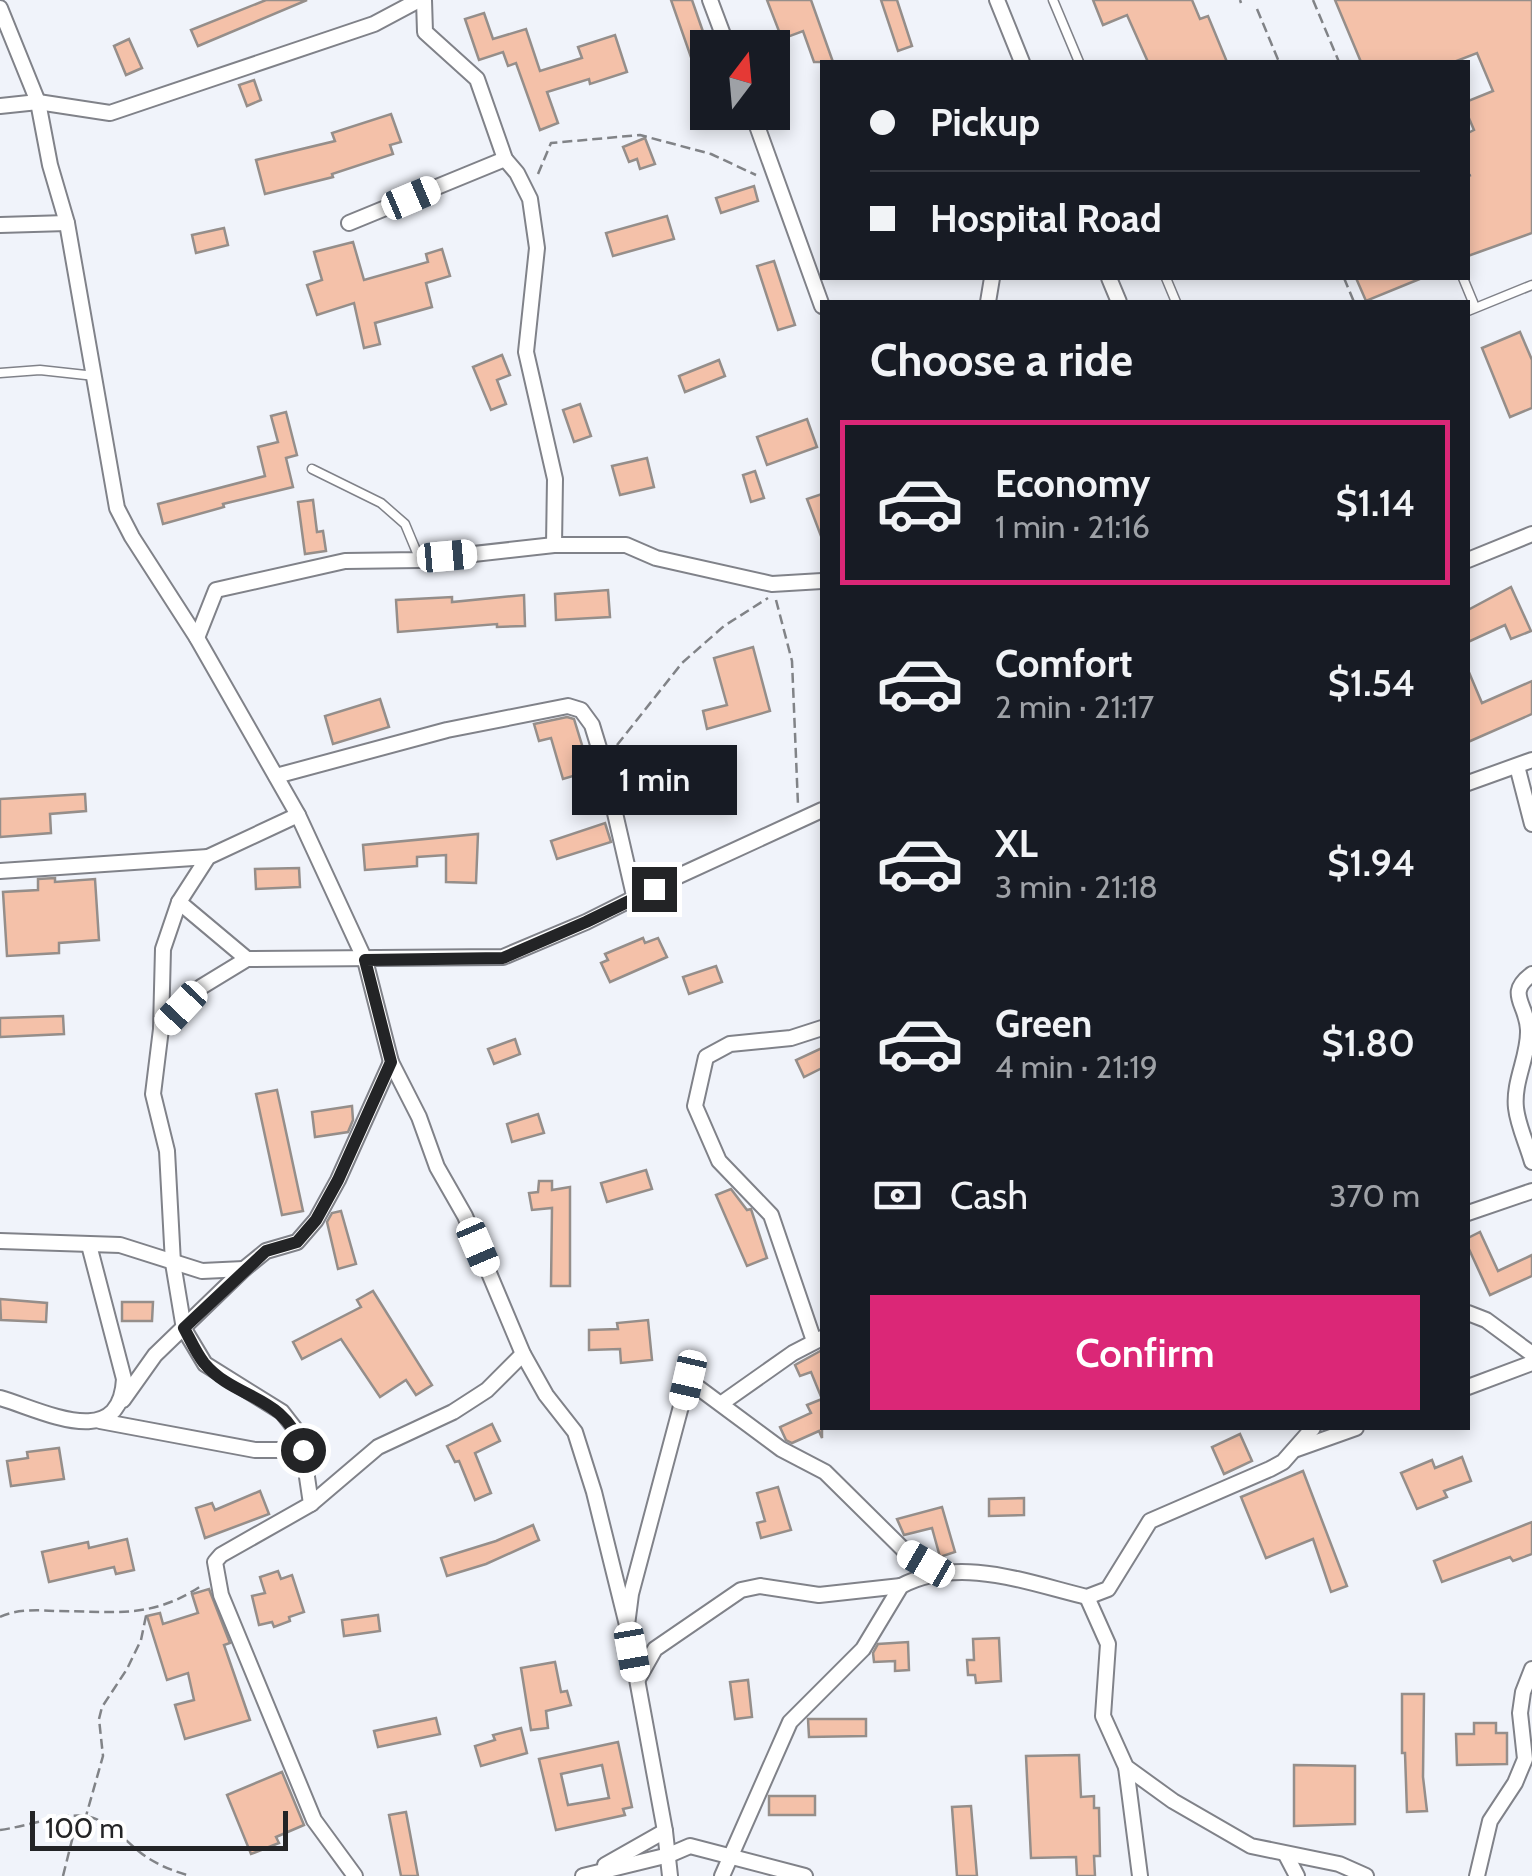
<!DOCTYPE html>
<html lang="en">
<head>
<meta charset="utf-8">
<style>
	:root { --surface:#171b24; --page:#20242c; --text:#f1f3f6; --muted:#9ea1a6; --line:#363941; --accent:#db2777 }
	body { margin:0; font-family:Cabin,sans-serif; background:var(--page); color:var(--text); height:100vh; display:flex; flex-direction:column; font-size:38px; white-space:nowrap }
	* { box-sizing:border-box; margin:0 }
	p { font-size:32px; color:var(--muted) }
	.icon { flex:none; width:55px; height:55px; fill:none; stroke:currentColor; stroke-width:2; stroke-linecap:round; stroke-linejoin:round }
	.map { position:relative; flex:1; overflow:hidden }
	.sheet { position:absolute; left:820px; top:300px; width:650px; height:1130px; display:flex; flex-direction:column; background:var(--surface); border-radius:0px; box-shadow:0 5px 15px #0003 }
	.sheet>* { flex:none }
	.top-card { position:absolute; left:820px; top:60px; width:650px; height:220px; border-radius:0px; box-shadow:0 5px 15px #0003; display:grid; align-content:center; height:220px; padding:0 50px; background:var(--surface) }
	.needle { width:65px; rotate:16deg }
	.controls { position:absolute; left:690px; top:30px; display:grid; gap:20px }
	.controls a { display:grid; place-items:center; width:100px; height:100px; border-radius:0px; background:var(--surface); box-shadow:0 5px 15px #0003; font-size:50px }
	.scale { position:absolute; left:30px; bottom:25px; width:258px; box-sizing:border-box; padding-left:10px; border:5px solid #232426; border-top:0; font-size:28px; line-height:35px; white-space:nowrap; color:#232426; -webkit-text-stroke:8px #fff; paint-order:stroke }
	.end { position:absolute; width:45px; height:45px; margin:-22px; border:12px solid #232426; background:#fff; box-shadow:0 0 0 5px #fff }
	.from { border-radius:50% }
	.bubble { position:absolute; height:70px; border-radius:0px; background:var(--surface); box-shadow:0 5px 15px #0003; font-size:32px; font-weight:600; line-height:70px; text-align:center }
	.car { position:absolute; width:30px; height:60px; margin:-30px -15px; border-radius:12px; box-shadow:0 0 8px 2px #0007; background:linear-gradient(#fff 24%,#345 0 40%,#fff 0 76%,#345 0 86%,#fff 0) }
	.top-card b { display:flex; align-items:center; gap:35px; height:95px; font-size:38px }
	.top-card b+b { border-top:2px solid var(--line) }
	.top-card i { width:25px; height:25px; background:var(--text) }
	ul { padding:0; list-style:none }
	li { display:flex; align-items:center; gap:30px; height:165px; margin:0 20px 15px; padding:0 30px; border:5px solid transparent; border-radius:0px }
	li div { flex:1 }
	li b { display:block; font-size:38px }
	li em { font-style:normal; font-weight:600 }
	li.current { border-color:var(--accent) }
	li>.icon { width:90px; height:90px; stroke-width:1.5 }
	h2 { padding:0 50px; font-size:45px; line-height:120px }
	.pay { display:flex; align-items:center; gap:25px; height:110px; padding:0 50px; font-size:38px }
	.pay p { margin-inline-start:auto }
	.button { display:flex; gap:20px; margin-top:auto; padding:20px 50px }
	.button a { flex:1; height:115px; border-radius:0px; background:var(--accent); color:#fff; font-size:40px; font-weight:600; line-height:115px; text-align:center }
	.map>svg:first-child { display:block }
	.building { fill:#f4c1a9; stroke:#958e8a; stroke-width:2.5; fill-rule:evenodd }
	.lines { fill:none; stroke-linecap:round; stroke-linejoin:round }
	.service-casing { stroke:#808289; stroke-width:11 }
	.minor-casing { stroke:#808289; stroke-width:18 }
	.path { stroke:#818387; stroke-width:2.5; stroke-dasharray:10 5; stroke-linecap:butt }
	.service { stroke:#fff; stroke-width:8 }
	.minor { stroke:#fff; stroke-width:14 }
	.route { stroke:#232426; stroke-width:12 }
</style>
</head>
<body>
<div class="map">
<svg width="1532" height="1876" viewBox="0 0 1532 1876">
	<rect width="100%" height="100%" fill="#f0f3fa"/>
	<g class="building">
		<polygon points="266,0 307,0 198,46 191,30"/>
		<polygon points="671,0 692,0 708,46 708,58 693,63"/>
		<polygon points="767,0 811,0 833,62 814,62 803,31 782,39"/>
		<polygon points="881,0 897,0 912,46 898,51"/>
		<polygon points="1093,0 1192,0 1200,19 1208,16 1227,62 1148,62 1127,15 1103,25"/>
		<polygon points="1335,0 1532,0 1532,233 1468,256 1468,133 1474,130 1468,116 1468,101 1493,91 1477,53 1454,62 1361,62"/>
		<polygon points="484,13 493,39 526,29 540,71 582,58 578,47 615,35 627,72 590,84 589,79 547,92 558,123 540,130 516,63 508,66 503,52 479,60 465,19"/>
		<polygon points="129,39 142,68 126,75 114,46"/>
		<polygon points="254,80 261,100 247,106 239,85"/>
		<polygon points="391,114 401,142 390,145 393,154 332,174 333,177 265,194 256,160 335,141 332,133"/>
		<polygon points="645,138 655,164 640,169 637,159 629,162 623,147"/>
		<polygon points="754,186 758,201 721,213 716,198"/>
		<polygon points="667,216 674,239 613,256 606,233"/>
		<polygon points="224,228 228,245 196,253 192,235"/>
		<polygon points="353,242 364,280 428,262 426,254 442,249 450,276 426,283 432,307 375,323 380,344 364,348 354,303 317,315 307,285 322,280 314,252"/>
		<polygon points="774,261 795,325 778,330 757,266"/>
		<polygon points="1356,278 1422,278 1366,301"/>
		<polygon points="1520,332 1532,360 1532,408 1510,417 1482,348"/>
		<polygon points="502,355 510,375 497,380 506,404 491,410 473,367"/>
		<polygon points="719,360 725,376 685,392 679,376"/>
		<polygon points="580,404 591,436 574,442 563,410"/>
		<polygon points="286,412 297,455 286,458 293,487 223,504 224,507 163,524 158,504 265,476 258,447 278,442 271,416"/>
		<polygon points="807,419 817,447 767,465 757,437"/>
		<polygon points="647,458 654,487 620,495 612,466"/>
		<polygon points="755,471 764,498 751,502 743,475"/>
		<polygon points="822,494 822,536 821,536 807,499"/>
		<polygon points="313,500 317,532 323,531 326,551 305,554 298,502"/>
		<polygon points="1511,587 1531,631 1511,639 1505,625 1468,642 1468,610"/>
		<polygon points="608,590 610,617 556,620 555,594"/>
		<polygon points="524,595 525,626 497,627 497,624 398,632 396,600 452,597 452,602"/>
		<polygon points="753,647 770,711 707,729 703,711 727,705 714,658"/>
		<polygon points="1468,670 1482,703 1532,681 1532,714 1468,742"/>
		<polygon points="380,699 389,727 333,744 325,716"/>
		<polygon points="567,717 574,719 590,771 563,779 551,738 539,741 534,724"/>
		<polygon points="85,794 86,811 50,814 51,833 0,837 0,799"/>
		<polygon points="605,823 611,842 557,859 551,841"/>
		<polygon points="478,834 476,883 446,882 446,855 417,857 417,866 365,870 363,845"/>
		<polygon points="299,868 300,887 256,889 255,869"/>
		<polygon points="55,878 55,882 95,879 99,940 59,943 59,953 7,956 3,892 38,890 38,879"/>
		<polygon points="643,938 645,943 658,938 667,957 610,982 601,963 608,960 605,954"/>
		<polygon points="716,966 722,982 689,994 683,977"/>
		<polygon points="63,1016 64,1034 0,1037 0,1018"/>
		<polygon points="515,1039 520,1054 494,1064 488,1049"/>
		<polygon points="822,1048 822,1068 804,1077 796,1060"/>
		<polygon points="277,1090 303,1211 282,1215 256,1094"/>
		<polygon points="352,1106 353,1120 348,1132 315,1137 312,1112"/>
		<polygon points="538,1114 544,1133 512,1142 507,1124"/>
		<polygon points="646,1170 652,1189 607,1202 601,1183"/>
		<polygon points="539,1181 552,1181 552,1190 570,1187 570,1286 551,1286 552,1208 532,1210 529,1193 538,1192"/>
		<polygon points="731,1189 747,1210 751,1209 767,1258 747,1266 716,1195"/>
		<polygon points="341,1211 356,1264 338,1269 327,1222 332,1213"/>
		<polygon points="1480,1232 1498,1271 1532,1255 1532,1276 1490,1295 1468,1247 1468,1238"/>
		<polygon points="373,1291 432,1385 416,1395 406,1380 380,1397 341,1339 302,1359 293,1342 361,1307 357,1300"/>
		<polygon points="0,1299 47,1303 46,1322 1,1320"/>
		<polygon points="122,1302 153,1302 152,1321 122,1321"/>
		<polygon points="648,1320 652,1360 621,1363 620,1349 589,1350 589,1330 618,1329 617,1323"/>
		<polygon points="822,1350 822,1438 819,1431 792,1443 786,1440 780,1427 811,1413 807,1405 822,1399 811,1372 800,1376 795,1365"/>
		<polygon points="492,1424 500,1441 475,1453 491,1493 475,1500 459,1461 455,1462 447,1446"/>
		<polygon points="1240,1434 1252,1461 1224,1474 1212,1447"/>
		<polygon points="59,1448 64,1479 11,1486 7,1461 28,1458 27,1452"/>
		<polygon points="1462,1457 1471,1481 1444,1491 1447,1497 1417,1509 1401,1473 1432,1460 1435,1468"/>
		<polygon points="1303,1471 1347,1586 1331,1592 1313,1539 1266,1558 1241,1497"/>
		<polygon points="778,1487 791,1530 761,1538 757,1523 765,1521 757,1493"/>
		<polygon points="260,1491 269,1514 205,1538 196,1508 212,1503 215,1510"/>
		<polygon points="1024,1498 1024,1515 989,1516 989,1499"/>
		<polygon points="942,1507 955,1552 940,1557 932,1528 904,1535 897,1519"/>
		<polygon points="1532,1522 1532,1554 1513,1561 1510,1557 1442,1582 1434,1561"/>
		<polygon points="533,1525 539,1540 486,1564 447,1576 441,1558 496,1541"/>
		<polygon points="127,1539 134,1570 116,1574 114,1567 49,1582 42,1552 88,1542 89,1548"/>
		<polygon points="278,1571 281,1579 292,1575 304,1612 289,1617 290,1621 274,1627 272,1622 259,1625 252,1596 265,1593 260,1577"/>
		<polygon points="209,1589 230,1643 224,1645 250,1720 185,1739 175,1705 194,1700 188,1673 167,1680 147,1616 160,1613 163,1624 198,1613 192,1594"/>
		<polygon points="378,1615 380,1631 344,1636 342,1620"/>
		<polygon points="999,1638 1001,1681 976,1683 975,1675 968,1675 967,1660 974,1660 973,1639"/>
		<polygon points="908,1642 909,1670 895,1671 895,1661 874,1662 873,1653 878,1644"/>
		<polygon points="555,1662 561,1692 567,1691 571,1705 546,1711 548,1728 531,1730 521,1668"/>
		<polygon points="748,1680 752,1717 735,1719 730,1682"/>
		<polygon points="1402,1694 1424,1694 1423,1777 1427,1811 1407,1812 1405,1753 1402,1753"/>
		<polygon points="436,1718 440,1734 378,1747 374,1731"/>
		<polygon points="808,1719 866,1719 866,1736 809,1737"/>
		<polygon points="1474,1723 1496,1723 1496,1733 1507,1733 1507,1764 1457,1765 1456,1734 1474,1734"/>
		<polygon points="521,1728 527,1753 481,1766 475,1746 495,1740 493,1735"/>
		<path d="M618,1742L632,1807L623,1809L625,1815L556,1830L539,1759ZM602,1765L609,1798L568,1805L561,1774Z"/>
		<polygon points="1079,1755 1081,1797 1094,1796 1094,1808 1099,1808 1100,1856 1094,1856 1095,1876 1077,1876 1076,1857 1031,1858 1026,1756"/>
		<polygon points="1294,1765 1355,1766 1355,1824 1294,1826"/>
		<polygon points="282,1772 304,1825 276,1837 279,1843 251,1854 227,1795"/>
		<rect x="769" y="1796" width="46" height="19"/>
		<polygon points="971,1806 977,1876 957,1876 952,1807"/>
		<polygon points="406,1812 418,1876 401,1876 389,1815"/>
	</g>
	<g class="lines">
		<g class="service-casing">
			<g id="service">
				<polyline points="1053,0 1079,62"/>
				<polyline points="1166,278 1176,302"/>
				<polyline points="1463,278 1475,307"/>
				<polyline points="1468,311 1532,285"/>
				<polyline points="0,373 40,370 95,376"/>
				<polyline points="312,469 381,503 405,524 420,560"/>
			</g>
		</g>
		<g class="minor-casing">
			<g id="minor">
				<polyline points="424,0 425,32 477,79 505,159 517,173 530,199 537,248 526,352 555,479 554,545 626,545 656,558 772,584 822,581"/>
				<polyline points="710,0 728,48"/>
				<polyline points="997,0 1022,62"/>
				<polyline points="0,8 38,102 50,165 67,223 117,508 132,537 197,638 298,815 208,857 179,902 163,949 161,1029 153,1094 167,1151 173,1263 184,1329 205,1364 282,1412 296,1430 303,1450 311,1504 221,1555 215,1562 221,1595 314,1820 355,1876"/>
				<polyline points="0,106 38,102 110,113 374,24 419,0"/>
				<polyline points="752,112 822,306"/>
				<polyline points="349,223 505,159"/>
				<polyline points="0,225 67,223"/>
				<polyline points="1109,278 1119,302"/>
				<polyline points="988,302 992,278"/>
				<polyline points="1468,560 1532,534"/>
				<polyline points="197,638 216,590 345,561 420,560 554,545"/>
				<polyline points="1517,766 1532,824"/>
				<polyline points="276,776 447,730 568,706 581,710 592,725 603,761 635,900"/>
				<polyline points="1468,783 1532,760"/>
				<polyline points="298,815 365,960 391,1062 419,1117 437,1167 465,1216 523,1354 546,1395 575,1432 594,1492 627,1625"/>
				<polyline points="0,871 208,857"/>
				<polyline points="179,902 247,959 503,957 586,922 672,879 822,810"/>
				<path d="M1532,974C1505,994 1527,1003 1528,1030C1529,1056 1513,1081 1516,1108C1518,1126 1527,1144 1532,1162"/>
				<polyline points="161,1029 201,987 247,959"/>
				<polyline points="1468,1213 1532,1191"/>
				<polyline points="0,1241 120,1245 202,1271 244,1269"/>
				<polyline points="1468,1313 1486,1320 1532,1354"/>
				<polyline points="814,1341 771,1215 719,1161 695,1106 706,1057 730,1044 791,1038 822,1028"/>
				<polyline points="1468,1387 1532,1363"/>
				<path d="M0,1398C42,1410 120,1453 124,1379L89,1245"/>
				<polyline points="123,1400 155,1355 244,1269 266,1251 297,1242 316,1220 338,1180 391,1062"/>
				<polyline points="722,1403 793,1353 822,1338"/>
				<polyline points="100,1421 255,1450 303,1450"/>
				<polyline points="1297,1449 1356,1428"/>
				<polyline points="311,1504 378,1447 453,1412 487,1390 523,1354"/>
				<polyline points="1087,1597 1108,1644 1103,1716 1126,1767 1173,1801 1251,1846 1339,1864 1366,1876"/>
				<polyline points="638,1679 655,1649 741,1590 760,1586 819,1595 901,1586"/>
				<polyline points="1126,1767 1140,1876"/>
				<polyline points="1286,1855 1297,1876"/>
				<polyline points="605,1865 665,1831"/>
				<polyline points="583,1876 669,1855 690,1846 805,1876"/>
				<polyline points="670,1876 665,1831 627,1625 631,1594 688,1380 781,1449 825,1472 908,1554 947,1572"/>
				<path d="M722,1876L790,1722L863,1649L901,1586C959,1555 1028,1583 1087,1597L1108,1589L1150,1521L1270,1469L1283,1462L1313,1428"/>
				<polyline points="1477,1876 1490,1821 1515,1783 1525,1759 1520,1713 1523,1692 1532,1669"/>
			</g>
		</g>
		<g class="path">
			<polyline points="1240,0 1241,3"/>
			<polyline points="1313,0 1339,62"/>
			<polyline points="1257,9 1279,62"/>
			<polyline points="538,174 551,143 640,135 711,154 756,175"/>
			<polyline points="1468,176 1471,175"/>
			<polyline points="1344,278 1354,302"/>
			<polyline points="776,600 792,661 798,805"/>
			<polyline points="617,745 682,663 724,626 768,598"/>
			<path d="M0,1617C16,1609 38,1610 55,1611C113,1611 150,1620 201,1586"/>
			<path d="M0,1830C24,1827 63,1813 84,1816C111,1819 126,1844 148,1858C161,1866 175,1872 191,1876"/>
			<polyline points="63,1876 74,1832 86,1816 103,1756 99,1719 102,1707 127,1669 141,1640 147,1611"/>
		</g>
		<use href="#service" class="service"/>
		<use href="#minor" class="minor"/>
	</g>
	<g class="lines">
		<path class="route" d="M303,1450C283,1393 236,1401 204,1363C196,1353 190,1339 184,1328L266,1251L297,1242L316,1220L338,1180L391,1062L365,960L503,958L586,922L654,889"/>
	</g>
</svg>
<div class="controls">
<a><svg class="needle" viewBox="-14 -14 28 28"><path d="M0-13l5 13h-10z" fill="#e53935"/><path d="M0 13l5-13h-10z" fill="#9ea1a6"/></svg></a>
</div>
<div class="scale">100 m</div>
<i class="end from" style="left:303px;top:1450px"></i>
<i class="end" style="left:654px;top:889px"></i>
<div class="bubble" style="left:572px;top:745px;width:165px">1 min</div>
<i class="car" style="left:411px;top:198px;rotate:67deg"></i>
<i class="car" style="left:447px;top:556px;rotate:85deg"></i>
<i class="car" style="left:181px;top:1008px;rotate:223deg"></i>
<i class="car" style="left:478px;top:1247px;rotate:157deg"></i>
<i class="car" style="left:688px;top:1380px;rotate:193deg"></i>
<i class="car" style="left:926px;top:1564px;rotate:300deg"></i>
<i class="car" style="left:632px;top:1652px;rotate:170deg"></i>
<div class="top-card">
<b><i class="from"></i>Pickup</b>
<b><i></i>Hospital Road</b>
</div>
<section class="sheet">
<h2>Choose a ride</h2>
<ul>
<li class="current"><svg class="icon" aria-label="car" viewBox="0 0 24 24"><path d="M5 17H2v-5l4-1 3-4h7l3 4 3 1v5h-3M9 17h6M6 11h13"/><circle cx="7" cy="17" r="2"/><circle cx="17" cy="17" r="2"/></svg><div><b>Economy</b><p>1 min · 21:16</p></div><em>$1.14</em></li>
<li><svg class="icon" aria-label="car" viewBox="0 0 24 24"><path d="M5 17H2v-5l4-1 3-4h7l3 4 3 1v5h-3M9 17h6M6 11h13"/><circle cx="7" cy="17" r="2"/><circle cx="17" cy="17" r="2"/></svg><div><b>Comfort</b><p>2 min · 21:17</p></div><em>$1.54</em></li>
<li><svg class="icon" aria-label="car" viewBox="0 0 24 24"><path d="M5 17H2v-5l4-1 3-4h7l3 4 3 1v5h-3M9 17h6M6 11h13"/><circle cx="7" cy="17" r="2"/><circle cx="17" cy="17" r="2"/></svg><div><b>XL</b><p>3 min · 21:18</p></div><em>$1.94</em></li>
<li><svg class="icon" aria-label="car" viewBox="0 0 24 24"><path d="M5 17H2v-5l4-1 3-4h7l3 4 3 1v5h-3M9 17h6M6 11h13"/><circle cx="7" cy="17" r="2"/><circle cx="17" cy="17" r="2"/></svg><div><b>Green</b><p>4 min · 21:19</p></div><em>$1.80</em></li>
</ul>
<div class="pay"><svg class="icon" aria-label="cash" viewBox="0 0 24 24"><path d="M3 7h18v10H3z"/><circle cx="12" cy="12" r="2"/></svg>Cash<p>370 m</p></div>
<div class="button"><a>Confirm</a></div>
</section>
</div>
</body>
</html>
